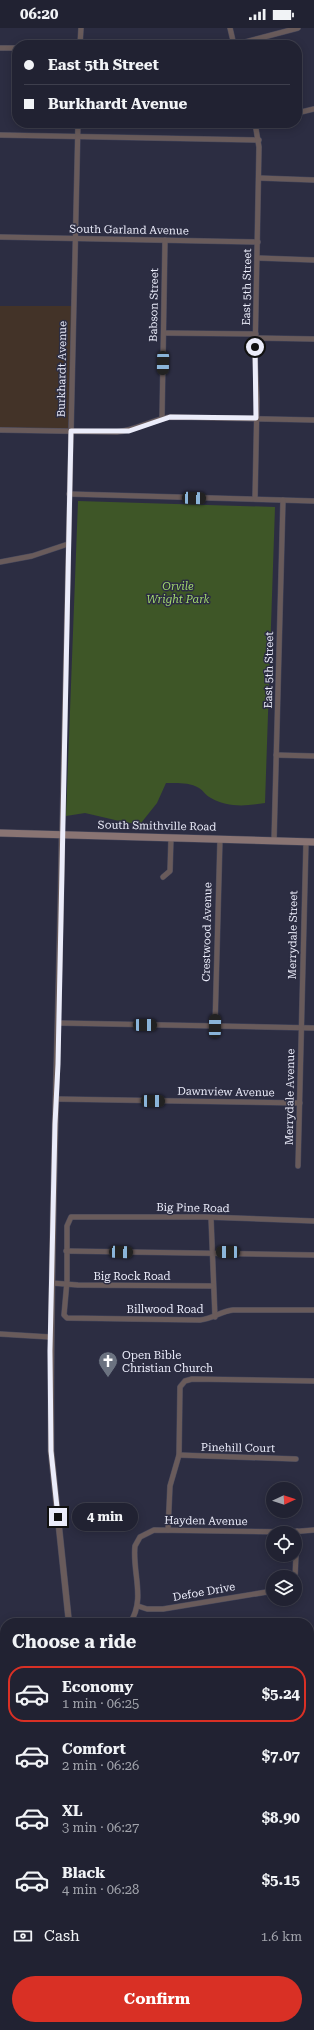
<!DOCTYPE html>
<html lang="en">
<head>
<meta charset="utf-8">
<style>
	:root { --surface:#212232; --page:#2d2f3e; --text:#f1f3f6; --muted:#a2a4ac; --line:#3e3f4d; --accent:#d93025 }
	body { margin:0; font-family:"Roboto Serif",serif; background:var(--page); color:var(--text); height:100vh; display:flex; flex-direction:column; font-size:15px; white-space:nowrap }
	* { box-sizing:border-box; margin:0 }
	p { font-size:13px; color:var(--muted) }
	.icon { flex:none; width:22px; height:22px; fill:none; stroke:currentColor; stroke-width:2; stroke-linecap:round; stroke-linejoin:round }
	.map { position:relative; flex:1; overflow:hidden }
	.side { position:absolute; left:0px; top:1590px; width:314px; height:412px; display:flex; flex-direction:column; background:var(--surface); border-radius:16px 16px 0 0; box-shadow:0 2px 10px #0003,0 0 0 1px var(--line) }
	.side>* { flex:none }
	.banner { position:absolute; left:12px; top:12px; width:290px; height:88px; border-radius:16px; box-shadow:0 2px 10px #0003,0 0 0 1px var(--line); display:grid; align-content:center; height:88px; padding:0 12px; background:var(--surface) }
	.needle { width:26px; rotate:87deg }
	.fabs { position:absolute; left:266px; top:1454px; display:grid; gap:8px }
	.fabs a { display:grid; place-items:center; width:36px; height:36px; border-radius:50%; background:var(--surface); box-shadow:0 2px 10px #0003,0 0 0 1px var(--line); font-size:20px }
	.end { position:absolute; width:18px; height:18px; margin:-9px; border:5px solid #ebecfa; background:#111; box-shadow:0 0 0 2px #111 }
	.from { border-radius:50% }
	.bubble { position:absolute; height:28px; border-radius:14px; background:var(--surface); box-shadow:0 2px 10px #0003,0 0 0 1px var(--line); font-size:13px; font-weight:700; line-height:28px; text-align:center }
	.car { position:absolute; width:12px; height:24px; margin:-12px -6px; border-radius:5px; box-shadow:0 0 3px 1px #0007; background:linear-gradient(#222 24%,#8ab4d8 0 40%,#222 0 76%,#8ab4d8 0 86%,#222 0) }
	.banner b { display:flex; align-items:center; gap:14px; height:38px; font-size:15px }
	.banner b+b { border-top:1px solid var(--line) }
	.banner i { width:10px; height:10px; background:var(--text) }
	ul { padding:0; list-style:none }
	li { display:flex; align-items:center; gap:12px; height:56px; margin:0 8px 6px; padding:0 4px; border:2px solid transparent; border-radius:16px }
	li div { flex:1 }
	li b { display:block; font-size:15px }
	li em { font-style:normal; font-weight:700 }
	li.current { border-color:var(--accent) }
	li>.icon { width:36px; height:36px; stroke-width:1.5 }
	h2 { padding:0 12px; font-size:18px; line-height:48px }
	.pay { display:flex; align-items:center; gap:10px; height:44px; padding:0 12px; font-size:15px }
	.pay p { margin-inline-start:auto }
	.button { display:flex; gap:8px; margin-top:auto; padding:8px 12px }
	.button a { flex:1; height:46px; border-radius:24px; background:var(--accent); color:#fff; font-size:16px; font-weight:700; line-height:46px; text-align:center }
	.status { display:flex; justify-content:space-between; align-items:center; height:28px; padding:0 20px; background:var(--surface); direction:ltr }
	.status svg { height:11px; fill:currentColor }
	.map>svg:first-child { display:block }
	.education { fill:#433328 }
	.green { fill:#3e5627 }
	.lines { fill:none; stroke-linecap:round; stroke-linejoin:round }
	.minor-casing { stroke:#47485c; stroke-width:6 }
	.tertiary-casing { stroke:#47485c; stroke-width:7 }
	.secondary-casing { stroke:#47485c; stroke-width:8 }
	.minor { stroke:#695b5b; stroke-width:5 }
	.tertiary { stroke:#695b5b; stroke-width:6 }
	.secondary { stroke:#897473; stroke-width:7 }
	.route { stroke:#ebecfa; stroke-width:5 }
	.labels { text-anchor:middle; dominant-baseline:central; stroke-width:3; stroke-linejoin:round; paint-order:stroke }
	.street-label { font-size:11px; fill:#ebecfa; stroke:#2c2d42 }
	.park-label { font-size:11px; font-style:italic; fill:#a1d76e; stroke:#2c2d42 }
	.poi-label { font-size:11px; fill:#ebecfa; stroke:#2c2d42; text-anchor:start }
</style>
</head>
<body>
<div class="status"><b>06:20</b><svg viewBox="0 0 49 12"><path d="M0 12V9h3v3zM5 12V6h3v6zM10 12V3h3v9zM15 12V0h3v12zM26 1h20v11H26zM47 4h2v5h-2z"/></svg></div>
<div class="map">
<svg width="314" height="2002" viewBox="0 0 314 2002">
	<rect width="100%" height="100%" fill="#2c2d42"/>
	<polygon class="education" points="0,278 74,278 71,403 0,402"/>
	<g class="green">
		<path d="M78,473L275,479L265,775C247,778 228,780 211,770C206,768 204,763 199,760C189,754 177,755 166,755L157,775L141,795H128L85,785L66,788Z"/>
		<polygon points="5,1761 5,1818 0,1812 0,1762"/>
	</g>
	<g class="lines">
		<g class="minor-casing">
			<g id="minor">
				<polyline points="230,0 234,17"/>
				<polyline points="80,17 81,0"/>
				<polyline points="234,17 298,0"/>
				<polyline points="0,20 17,20"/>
				<polyline points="297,85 314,81"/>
				<polyline points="0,107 259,112"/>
				<polyline points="259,150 314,152"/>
				<polyline points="0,209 258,214"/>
				<polyline points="258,230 314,232"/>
				<polyline points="164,305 256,306"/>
				<polyline points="256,310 314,311"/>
				<polyline points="162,390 165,212"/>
				<path d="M0,402L117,404C136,402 152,392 170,389L314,392"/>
				<polyline points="69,466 314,473"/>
				<polyline points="255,471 257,372 255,329 259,119 255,95"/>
				<polyline points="0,534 32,528 68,516"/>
				<polyline points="276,727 314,728"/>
				<polyline points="62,807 78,95"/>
				<polyline points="274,813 283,472"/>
				<polyline points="163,849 170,843 171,810"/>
				<polyline points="59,995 314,1000"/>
				<polyline points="215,998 220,811"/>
				<polyline points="56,1071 300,1075"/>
				<polyline points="298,1138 306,814"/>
				<polyline points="211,1190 215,1289"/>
				<path d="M314,1193L205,1189H71L67,1198V1253L64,1287L67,1290L200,1292C213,1291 221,1283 233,1282H314"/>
				<polyline points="66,1223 314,1227"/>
				<polyline points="52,1255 78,1257 213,1258"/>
				<polyline points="0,1306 50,1309"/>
				<polyline points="179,1427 296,1431"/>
				<polyline points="168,1502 170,1458 179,1427 180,1359 185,1353 192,1351 314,1353"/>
				<polyline points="295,1550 297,1503"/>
				<polyline points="138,1578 147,1581 163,1581 273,1563"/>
				<path d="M130,1595C146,1571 132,1544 135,1518L140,1509L154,1502L290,1504L314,1502"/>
				<polyline points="0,1639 5,1639"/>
				<polyline points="309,1685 314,1684"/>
				<polyline points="309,1976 314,1974"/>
			</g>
		</g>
		<g class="tertiary-casing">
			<g id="tertiary">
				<path d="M62,807C59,1004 50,1201 51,1398V1423L69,1595"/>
				<polyline points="47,2002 47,1997"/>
			</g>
		</g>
		<g class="secondary-casing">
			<polyline id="secondary" points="0,805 314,814"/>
		</g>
		<use href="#minor" class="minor"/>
		<use href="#tertiary" class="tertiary"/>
		<use href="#secondary" class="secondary"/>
	</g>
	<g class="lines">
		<polyline class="route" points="58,1489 51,1423 50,1323 55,1096 58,1036 71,403 129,403 170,389 256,390 255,319"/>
	</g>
	<defs>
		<g id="church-pin" transform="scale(1)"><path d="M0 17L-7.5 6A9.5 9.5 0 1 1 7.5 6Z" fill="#6b7280" stroke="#2c2d42"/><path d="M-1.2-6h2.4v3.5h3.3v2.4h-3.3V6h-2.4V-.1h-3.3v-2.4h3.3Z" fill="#fff"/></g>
	</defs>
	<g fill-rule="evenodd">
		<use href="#church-pin" x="108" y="1333"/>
	</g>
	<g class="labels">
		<g class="street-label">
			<text transform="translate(129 202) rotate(1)">South Garland Avenue</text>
			<text transform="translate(247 259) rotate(-89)">East 5th Street</text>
			<text transform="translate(154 277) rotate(-89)">Babson Street</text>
			<text transform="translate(62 341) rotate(-89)">Burkhardt Avenue</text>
			<text transform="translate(269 642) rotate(-89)">East 5th Street</text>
			<text transform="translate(157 798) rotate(1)">South Smithville Road</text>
			<text transform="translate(207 904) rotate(-89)">Crestwood Avenue</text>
			<text transform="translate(293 907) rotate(-89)">Merrydale Street</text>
			<text transform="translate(226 1064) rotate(1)">Dawnview Avenue</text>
			<text transform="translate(290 1069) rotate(-89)">Merrydale Avenue</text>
			<text transform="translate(193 1180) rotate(1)">Big Pine Road</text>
			<text x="132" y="1248">Big Rock Road</text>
			<text x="165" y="1281">Billwood Road</text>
			<text transform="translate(238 1420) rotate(1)">Pinehill Court</text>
			<text transform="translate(206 1493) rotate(1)">Hayden Avenue</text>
			<text transform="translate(204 1564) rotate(-10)">Defoe Drive</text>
		</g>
		<g class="park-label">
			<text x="178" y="558">Orvile<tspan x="178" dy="13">Wright Park</tspan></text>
		</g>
		<g class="poi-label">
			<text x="122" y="1327">Open Bible<tspan x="122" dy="13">Christian Church</tspan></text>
		</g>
	</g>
</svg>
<div class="fabs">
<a><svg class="needle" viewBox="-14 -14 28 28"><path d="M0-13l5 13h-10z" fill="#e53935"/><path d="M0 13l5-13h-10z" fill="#a2a4ac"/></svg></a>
<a><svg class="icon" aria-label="locate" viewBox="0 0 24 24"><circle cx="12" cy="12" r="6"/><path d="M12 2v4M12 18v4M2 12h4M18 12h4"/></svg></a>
<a><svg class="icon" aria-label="layers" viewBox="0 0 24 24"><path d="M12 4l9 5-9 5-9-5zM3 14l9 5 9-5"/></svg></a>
</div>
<i class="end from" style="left:255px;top:319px"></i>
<i class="end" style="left:58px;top:1489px"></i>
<div class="bubble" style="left:72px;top:1475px;width:66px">4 min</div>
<i class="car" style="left:163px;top:335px;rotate:181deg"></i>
<i class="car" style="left:194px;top:470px;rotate:92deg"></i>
<i class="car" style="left:145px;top:997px;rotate:91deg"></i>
<i class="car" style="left:215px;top:998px;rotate:1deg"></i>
<i class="car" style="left:153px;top:1073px;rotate:91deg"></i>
<i class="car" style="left:121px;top:1224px;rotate:92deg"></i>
<i class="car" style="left:228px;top:1224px;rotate:271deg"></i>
<div class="banner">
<b><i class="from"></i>East 5th Street</b>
<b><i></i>Burkhardt Avenue</b>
</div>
<section class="side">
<h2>Choose a ride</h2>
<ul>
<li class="current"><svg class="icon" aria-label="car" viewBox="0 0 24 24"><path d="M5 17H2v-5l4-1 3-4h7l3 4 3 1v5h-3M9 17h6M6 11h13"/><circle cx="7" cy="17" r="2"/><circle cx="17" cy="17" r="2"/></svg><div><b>Economy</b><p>1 min · 06:25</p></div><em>$5.24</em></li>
<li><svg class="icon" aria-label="car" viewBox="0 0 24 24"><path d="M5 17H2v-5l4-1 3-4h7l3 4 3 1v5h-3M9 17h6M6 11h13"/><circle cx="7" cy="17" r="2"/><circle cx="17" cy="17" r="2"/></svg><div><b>Comfort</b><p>2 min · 06:26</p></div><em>$7.07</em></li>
<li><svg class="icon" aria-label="car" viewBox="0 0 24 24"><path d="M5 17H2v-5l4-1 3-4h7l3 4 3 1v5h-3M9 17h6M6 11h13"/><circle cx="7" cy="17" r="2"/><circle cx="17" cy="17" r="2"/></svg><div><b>XL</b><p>3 min · 06:27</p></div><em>$8.90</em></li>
<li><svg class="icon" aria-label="car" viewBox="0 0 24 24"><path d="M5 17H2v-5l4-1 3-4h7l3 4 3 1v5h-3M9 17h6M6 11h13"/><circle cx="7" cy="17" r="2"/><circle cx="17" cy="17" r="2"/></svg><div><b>Black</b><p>4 min · 06:28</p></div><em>$5.15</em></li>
</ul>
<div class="pay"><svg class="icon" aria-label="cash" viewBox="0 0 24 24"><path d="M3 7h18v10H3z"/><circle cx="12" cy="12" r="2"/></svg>Cash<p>1.6 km</p></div>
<div class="button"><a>Confirm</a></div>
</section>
</div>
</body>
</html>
